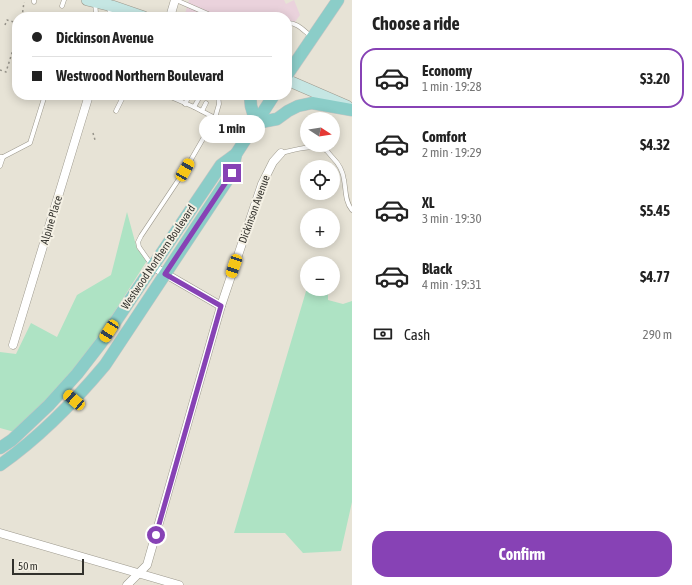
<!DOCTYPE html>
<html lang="en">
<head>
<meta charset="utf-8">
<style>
	:root { --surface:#fff; --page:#f2f2f2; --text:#222; --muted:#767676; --line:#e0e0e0; --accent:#8742b5 }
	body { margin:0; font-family:"Asap Condensed",sans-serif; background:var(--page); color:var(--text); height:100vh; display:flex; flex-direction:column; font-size:15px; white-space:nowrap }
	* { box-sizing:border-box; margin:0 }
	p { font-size:13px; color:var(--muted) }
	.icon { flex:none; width:22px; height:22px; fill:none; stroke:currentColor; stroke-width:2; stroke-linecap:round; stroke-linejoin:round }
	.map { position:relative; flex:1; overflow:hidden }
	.drawer { display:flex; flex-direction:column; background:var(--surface); width:340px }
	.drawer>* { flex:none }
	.top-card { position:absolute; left:12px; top:12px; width:280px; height:88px; border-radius:16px; box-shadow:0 2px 10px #0003; display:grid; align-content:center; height:88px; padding:0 20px; background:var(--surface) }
	.needle { width:26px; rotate:102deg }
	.tools { position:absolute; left:300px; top:112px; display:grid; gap:8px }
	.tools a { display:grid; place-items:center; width:40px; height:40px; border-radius:50%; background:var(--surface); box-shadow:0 2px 10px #0003; font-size:20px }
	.scale { position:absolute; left:12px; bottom:10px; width:72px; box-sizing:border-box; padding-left:4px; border:2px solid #32312c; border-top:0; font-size:11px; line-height:14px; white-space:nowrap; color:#32312c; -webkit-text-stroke:3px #f4f0e4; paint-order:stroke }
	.end { position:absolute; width:18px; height:18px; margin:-9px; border:5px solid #8742b5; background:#fff; box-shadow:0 0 0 2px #fff }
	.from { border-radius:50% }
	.bubble { position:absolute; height:28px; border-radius:14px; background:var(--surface); box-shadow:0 2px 10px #0003; font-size:13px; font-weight:700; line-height:28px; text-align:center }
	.car { position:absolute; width:12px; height:24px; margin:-12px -6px; border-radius:5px; box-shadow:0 0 3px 1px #0007; background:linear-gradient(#f5c518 24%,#345 0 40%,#f5c518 0 76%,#345 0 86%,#f5c518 0) }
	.top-card b { display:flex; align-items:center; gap:14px; height:38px; font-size:15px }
	.top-card b+b { border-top:1px solid var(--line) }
	.top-card i { width:10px; height:10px; background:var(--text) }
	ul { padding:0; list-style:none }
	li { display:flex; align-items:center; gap:12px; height:60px; margin:0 8px 6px; padding:0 12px; border:2px solid transparent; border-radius:16px }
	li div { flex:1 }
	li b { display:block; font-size:15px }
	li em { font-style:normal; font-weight:700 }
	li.current { border-color:var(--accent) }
	li>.icon { width:36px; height:36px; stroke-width:1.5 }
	h2 { padding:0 20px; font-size:18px; line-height:48px }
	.pay { display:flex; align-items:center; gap:10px; height:44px; padding:0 20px; font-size:15px }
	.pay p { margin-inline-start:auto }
	.button { display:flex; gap:8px; margin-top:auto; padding:8px 20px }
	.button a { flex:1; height:46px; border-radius:16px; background:var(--accent); color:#fff; font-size:16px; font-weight:700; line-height:46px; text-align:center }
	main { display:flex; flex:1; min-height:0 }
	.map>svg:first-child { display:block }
	.commercial { fill:#ead2dc }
	.green { fill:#aee3c4 }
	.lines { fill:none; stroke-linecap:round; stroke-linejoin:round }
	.lane-casing { stroke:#9d998d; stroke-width:5 }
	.street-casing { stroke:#9d998d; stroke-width:9 }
	.secondary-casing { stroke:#9d998d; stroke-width:12 }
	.primary-casing { stroke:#c6c5c4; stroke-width:13 }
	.path { stroke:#959289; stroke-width:1.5; stroke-dasharray:2 3; stroke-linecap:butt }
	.lane { stroke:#fff; stroke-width:4 }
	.street { stroke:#fff; stroke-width:8 }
	.secondary { stroke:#c5e6e3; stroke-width:11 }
	.primary { stroke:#8bcdc8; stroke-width:12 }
	.route { stroke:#8742b5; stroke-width:5 }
	.labels { text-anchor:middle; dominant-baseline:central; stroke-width:4; stroke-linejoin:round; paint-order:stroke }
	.street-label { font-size:11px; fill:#32312c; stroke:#f4f0e4 }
</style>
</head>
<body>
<main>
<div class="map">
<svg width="352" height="585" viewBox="0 0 352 585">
	<rect width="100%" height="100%" fill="#e7e3d6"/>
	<polygon class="commercial" points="189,0 284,0 286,4 294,0 300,15 287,33 287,17 184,17"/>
	<g class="green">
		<polygon points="127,212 137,249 148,259 108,322 91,347 77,374 18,433 0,428 0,352 16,354 31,323 57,337 77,295 111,275"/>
		<polygon points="307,288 307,289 328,289 328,300 343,304 352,301 352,502 341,551 303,553 285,533 234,533"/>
	</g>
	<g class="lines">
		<g class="lane-casing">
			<g id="lane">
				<polyline points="34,0 34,2"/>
				<polyline points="176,0 215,17"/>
				<polyline points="95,3 96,13"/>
				<polyline points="62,6 64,0"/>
				<path d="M287,23C297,22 304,31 312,37"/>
				<polyline points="166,95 194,107 215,118"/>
				<polyline points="185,104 189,96"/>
				<polyline points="194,107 198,100"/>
				<polyline points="116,111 124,95"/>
				<polyline points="202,111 206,103"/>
				<path d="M281,153C294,150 316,143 327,151C329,153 331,156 333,158C339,164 343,172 344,180C346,190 345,202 352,210"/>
				<polyline points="0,157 3,157 30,143 45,95"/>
				<polyline points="0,166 3,157"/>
				<polyline points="151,264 139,247 138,242 141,236 185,170 215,118 219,104 218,95"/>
			</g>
		</g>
		<g class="street-casing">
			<g id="street">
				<polyline points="111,17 112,6"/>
				<polyline points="170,17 175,0"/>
				<polyline points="152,266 221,306"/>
				<polyline points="13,345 89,95"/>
				<polyline points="0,533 179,585"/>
				<polyline points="127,585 147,565 221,306 262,184 273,162 281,153"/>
			</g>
		</g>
		<g class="secondary-casing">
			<g id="secondary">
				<polyline points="87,0 112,6 144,17"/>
				<polyline points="287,80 347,106"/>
			</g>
		</g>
		<g class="primary-casing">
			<g id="primary">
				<polyline points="287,75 338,0"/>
				<polyline points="250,95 251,106 256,123"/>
				<polyline points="256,123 277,119 288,111 298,106 312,103 352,110"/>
				<polyline points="0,448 12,440 49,405 77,374 101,343 221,165 236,154"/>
				<path d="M0,465C40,437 74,402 105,365L232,173L236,154L274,95"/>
			</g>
		</g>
		<g class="path">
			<polyline points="22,17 24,2"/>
			<polyline points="5,25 7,20 17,23"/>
			<polyline points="0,70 6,72 17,37"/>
			<polyline points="93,133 95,140"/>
		</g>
		<use href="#lane" class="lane"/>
		<use href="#street" class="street"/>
		<use href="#secondary" class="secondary"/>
		<use href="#primary" class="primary"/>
	</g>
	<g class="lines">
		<polyline class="route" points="156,535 221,306 165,274 232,173"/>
	</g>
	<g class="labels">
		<g class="street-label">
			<text transform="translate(254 209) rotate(-70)">Dickinson Avenue</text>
			<text transform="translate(51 220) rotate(-73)">Alpine Place</text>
			<text transform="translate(158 257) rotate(-56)">Westwood Northern Boulevard</text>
		</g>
	</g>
</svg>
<div class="tools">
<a><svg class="needle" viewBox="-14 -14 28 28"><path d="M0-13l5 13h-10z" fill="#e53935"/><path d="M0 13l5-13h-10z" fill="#767676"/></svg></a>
<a><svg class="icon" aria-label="locate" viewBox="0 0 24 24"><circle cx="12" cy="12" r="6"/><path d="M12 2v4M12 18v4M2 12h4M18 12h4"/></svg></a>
<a>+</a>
<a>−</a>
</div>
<div class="scale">50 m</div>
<i class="end from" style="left:156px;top:535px"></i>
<i class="end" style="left:232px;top:173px"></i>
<div class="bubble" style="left:199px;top:115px;width:66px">1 min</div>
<i class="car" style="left:185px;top:170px;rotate:30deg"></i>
<i class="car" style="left:234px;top:266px;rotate:199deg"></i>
<i class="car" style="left:109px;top:331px;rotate:213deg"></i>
<i class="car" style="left:74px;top:400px;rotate:311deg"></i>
<div class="top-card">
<b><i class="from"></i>Dickinson Avenue</b>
<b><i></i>Westwood Northern Boulevard</b>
</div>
</div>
<section class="drawer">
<h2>Choose a ride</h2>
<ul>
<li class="current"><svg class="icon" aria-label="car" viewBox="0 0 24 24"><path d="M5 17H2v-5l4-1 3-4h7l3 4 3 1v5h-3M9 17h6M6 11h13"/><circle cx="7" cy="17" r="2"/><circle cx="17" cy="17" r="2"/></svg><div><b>Economy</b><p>1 min · 19:28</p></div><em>$3.20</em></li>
<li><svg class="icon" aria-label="car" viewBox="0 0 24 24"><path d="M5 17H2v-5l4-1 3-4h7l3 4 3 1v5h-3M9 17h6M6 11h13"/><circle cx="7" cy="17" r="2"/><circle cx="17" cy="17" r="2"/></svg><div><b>Comfort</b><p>2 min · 19:29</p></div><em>$4.32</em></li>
<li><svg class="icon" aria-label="car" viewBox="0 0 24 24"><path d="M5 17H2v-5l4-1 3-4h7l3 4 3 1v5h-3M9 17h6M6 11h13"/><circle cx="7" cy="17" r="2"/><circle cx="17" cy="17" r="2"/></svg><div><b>XL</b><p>3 min · 19:30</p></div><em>$5.45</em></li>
<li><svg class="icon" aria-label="car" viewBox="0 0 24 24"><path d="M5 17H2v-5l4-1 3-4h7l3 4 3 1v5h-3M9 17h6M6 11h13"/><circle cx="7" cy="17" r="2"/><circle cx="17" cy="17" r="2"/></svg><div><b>Black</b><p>4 min · 19:31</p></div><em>$4.77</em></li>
</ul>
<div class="pay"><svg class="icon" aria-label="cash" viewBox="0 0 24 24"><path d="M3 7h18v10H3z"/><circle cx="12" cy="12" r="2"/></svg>Cash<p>290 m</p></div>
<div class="button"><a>Confirm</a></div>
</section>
</main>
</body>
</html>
